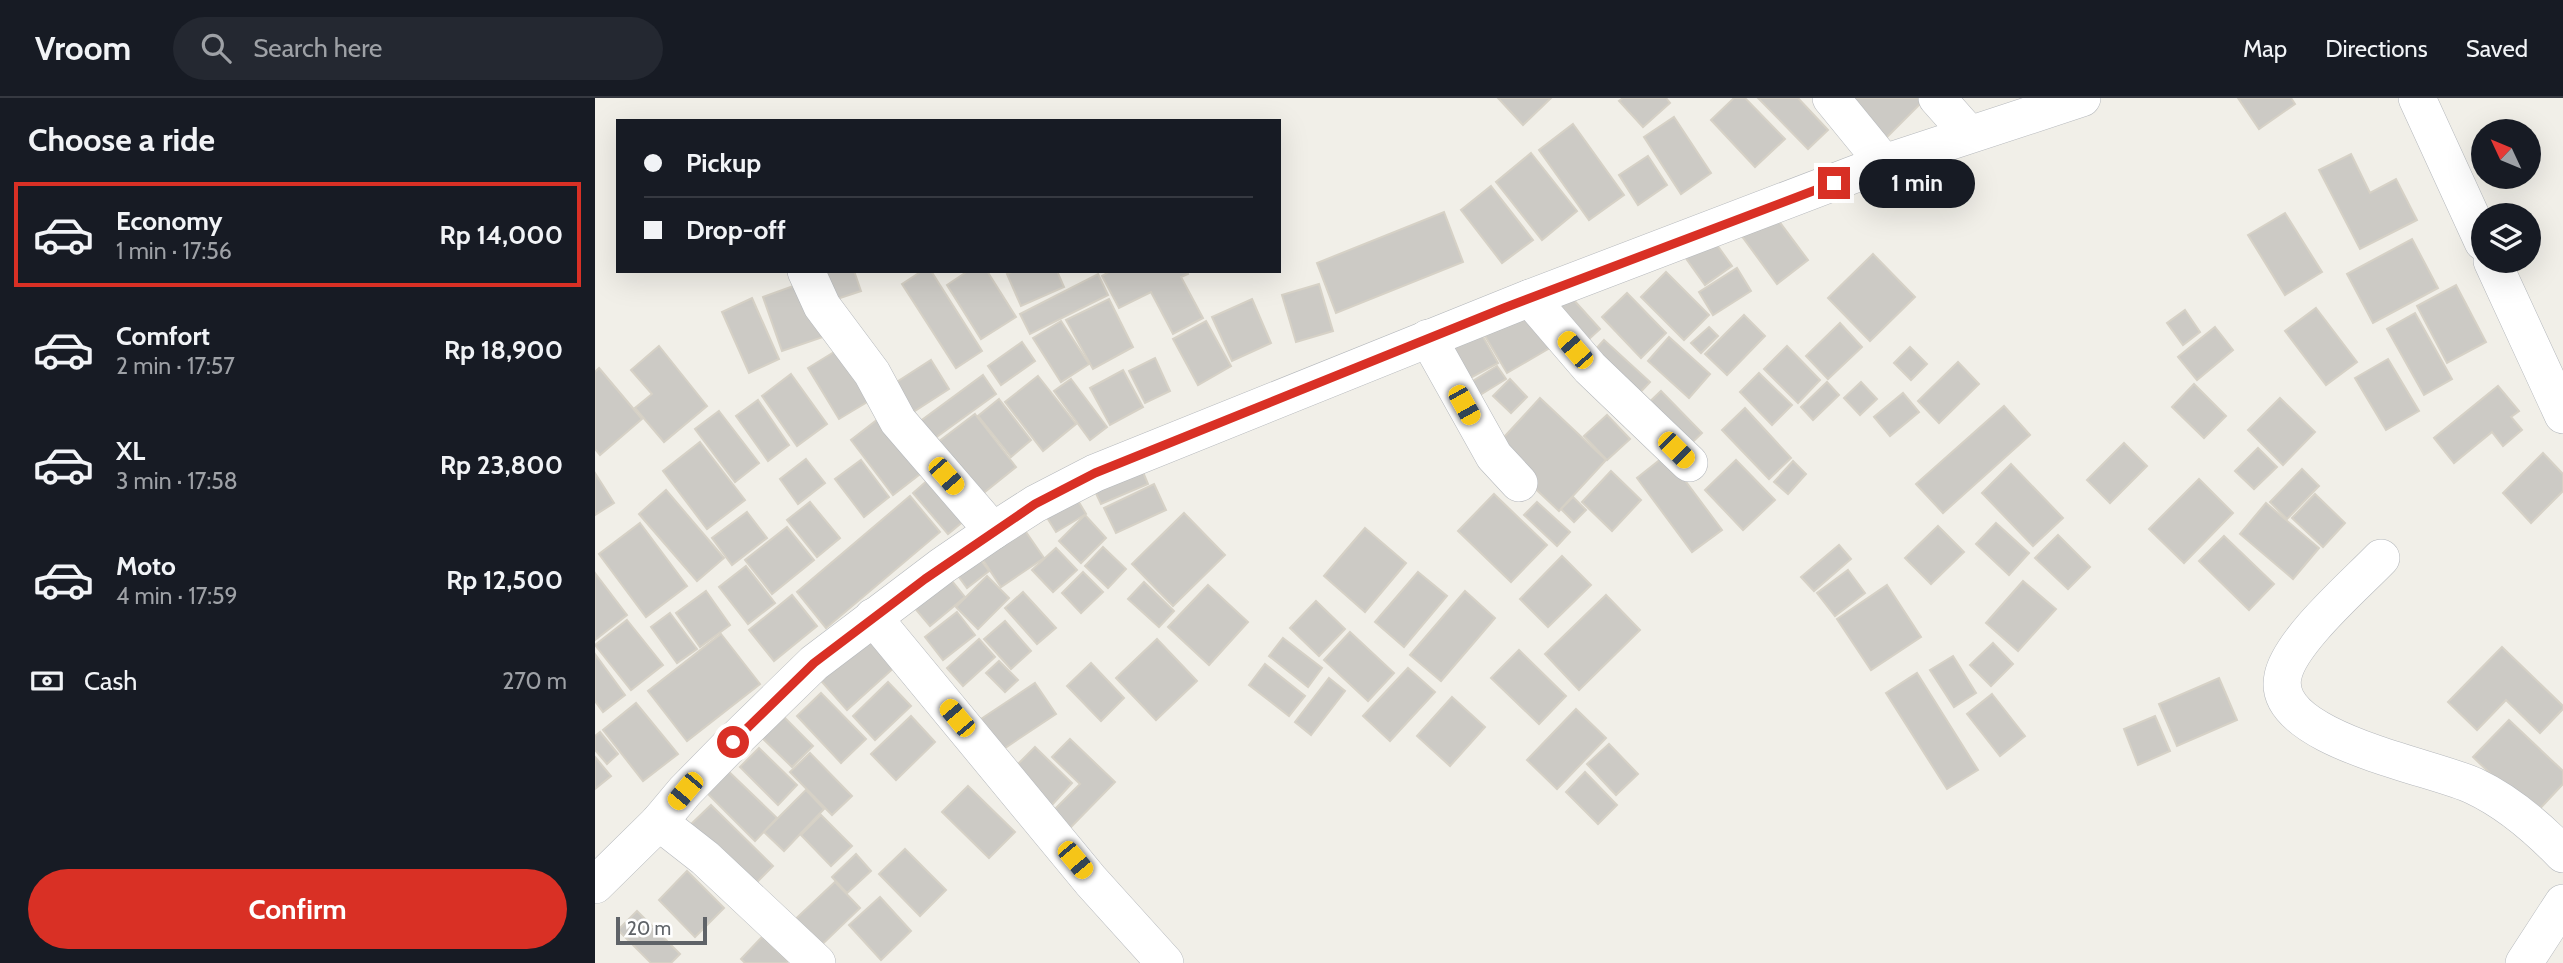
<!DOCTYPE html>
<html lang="en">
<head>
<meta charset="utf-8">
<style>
	:root { --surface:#171b24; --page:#242831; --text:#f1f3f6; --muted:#9ea1a6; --line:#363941; --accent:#d93025 }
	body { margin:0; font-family:Cabin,sans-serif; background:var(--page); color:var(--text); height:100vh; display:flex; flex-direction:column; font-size:26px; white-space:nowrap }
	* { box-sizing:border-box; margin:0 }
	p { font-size:23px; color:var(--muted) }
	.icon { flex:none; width:38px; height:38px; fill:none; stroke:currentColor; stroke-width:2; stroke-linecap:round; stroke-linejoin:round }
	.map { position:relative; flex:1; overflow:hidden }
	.details { display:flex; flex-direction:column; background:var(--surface); width:595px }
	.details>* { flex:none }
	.top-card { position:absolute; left:21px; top:21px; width:665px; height:154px; border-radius:0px; box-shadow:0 7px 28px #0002; display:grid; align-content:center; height:154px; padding:0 28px; background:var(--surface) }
	.needle { width:46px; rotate:314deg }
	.tools { position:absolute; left:1876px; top:21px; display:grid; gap:14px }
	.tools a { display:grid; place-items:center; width:70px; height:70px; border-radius:50%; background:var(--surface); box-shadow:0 7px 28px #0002; font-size:35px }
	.scale { position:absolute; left:21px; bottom:18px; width:91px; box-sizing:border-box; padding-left:7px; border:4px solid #5f6368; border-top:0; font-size:19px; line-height:24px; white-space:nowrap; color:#5f6368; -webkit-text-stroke:5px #fff; paint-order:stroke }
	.end { position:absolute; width:32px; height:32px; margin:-16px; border:9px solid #d93025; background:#fff; box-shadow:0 0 0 4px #fff }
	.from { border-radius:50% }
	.bubble { position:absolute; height:49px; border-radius:24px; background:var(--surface); box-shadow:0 7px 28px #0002; font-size:23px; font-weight:700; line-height:49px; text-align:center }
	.car { position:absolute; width:21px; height:42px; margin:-21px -10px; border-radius:9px; box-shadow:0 0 5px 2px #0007; background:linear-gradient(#f5c518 24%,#345 0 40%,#f5c518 0 76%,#345 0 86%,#f5c518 0) }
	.top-card b { display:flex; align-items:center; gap:24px; height:66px; font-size:26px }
	.top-card b+b { border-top:2px solid var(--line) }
	.top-card i { width:18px; height:18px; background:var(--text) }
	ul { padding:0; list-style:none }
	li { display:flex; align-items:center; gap:21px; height:105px; margin:0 14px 10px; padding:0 14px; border:4px solid transparent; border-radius:0px }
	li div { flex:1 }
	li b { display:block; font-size:26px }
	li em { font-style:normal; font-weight:700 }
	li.current { border-color:var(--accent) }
	li>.icon { width:63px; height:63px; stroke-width:1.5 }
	h2 { padding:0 28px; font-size:32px; line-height:84px }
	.pay { display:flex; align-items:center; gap:18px; height:77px; padding:0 28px; font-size:26px }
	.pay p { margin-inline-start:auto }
	.button { display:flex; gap:14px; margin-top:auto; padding:14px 28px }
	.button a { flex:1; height:80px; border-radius:42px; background:var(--accent); color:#fff; font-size:28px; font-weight:700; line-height:80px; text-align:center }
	header { display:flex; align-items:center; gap:42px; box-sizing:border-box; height:98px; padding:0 35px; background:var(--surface); border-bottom:2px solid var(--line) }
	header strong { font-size:33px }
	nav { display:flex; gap:38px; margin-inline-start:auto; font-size:24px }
	.search { width:490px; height:63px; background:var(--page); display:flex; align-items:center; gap:18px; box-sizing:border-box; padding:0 24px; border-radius:38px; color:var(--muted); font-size:26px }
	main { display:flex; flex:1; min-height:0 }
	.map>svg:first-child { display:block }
	.building { fill:#cccac5; stroke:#d6d1c6; stroke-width:2 }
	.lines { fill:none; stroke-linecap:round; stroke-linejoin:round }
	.street-casing { stroke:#b5b8bc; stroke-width:38 }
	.street { stroke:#fff; stroke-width:37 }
	.route { stroke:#d93025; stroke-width:9 }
</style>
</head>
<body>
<header>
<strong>Vroom</strong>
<div class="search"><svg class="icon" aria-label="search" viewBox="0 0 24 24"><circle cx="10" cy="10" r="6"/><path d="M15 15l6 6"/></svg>Search here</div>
<nav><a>Map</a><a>Directions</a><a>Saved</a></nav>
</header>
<main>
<section class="details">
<h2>Choose a ride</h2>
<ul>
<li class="current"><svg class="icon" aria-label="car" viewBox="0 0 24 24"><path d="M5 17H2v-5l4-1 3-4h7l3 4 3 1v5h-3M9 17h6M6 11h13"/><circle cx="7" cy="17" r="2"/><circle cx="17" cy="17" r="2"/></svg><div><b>Economy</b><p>1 min · 17:56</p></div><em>Rp 14,000</em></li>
<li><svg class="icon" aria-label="car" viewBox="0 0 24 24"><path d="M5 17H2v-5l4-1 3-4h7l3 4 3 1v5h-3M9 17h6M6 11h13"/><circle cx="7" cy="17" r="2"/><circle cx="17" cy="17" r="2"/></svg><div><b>Comfort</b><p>2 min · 17:57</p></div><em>Rp 18,900</em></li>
<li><svg class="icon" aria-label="car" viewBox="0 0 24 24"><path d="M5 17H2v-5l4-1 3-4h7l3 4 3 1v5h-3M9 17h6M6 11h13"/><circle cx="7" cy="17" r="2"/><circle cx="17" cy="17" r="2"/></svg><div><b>XL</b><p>3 min · 17:58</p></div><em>Rp 23,800</em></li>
<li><svg class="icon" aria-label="car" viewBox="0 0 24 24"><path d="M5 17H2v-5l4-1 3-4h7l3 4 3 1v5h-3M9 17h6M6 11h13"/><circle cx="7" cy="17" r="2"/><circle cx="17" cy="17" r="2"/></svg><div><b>Moto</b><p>4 min · 17:59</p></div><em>Rp 12,500</em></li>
</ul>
<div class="pay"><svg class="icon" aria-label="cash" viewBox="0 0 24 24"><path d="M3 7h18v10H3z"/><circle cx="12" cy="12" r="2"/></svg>Cash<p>270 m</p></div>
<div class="button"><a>Confirm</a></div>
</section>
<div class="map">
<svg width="1968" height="865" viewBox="0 0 1968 865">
	<rect width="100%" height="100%" fill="#f1efe8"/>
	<g class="building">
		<polygon points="903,0 956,0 928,27"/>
		<polygon points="1028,0 1071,0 1075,5 1048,29 1024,3"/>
		<polygon points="1139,0 1150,0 1190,41 1160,69 1116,22"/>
		<polygon points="1163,0 1203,0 1233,32 1213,51"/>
		<polygon points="1247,0 1331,0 1286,45"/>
		<polygon points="1643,0 1696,0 1700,6 1664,31"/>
		<polygon points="1079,19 1116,75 1086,96 1049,39"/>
		<polygon points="978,26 1029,97 994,122 944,52"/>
		<polygon points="936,55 982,113 947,142 901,84"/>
		<polygon points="1756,56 1775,95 1801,81 1822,122 1765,151 1724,72"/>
		<polygon points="1053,58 1072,87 1043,107 1024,77"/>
		<polygon points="896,88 938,142 907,165 866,112"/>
		<polygon points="849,114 868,164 741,215 722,165"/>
		<polygon points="1177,114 1213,162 1182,186 1146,137"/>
		<polygon points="1690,115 1727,174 1690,197 1653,137"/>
		<polygon points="1112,133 1137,168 1110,187 1085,152"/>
		<polygon points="1817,141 1843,190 1778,225 1752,176"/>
		<polygon points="1278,156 1320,199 1275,243 1233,200"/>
		<polygon points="1142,170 1156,193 1118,217 1104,194"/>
		<polygon points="226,173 259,173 266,193 236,203"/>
		<polygon points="327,173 336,173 387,253 361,270 307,186"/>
		<polygon points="373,173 392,173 421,219 386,241 352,187"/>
		<polygon points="419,173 462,173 469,189 426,208 412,176"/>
		<polygon points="516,173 592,173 593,176 586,179 608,220 578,236 556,194 524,210 507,178"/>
		<polygon points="1071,174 1114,217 1089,242 1046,199"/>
		<polygon points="503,176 513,197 435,236 425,216"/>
		<polygon points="212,183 231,238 187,253 168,199"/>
		<polygon points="724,186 738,233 701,244 687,197"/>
		<polygon points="1861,187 1891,244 1852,265 1822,208"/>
		<polygon points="1032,195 1071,235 1046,260 1007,219"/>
		<polygon points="976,199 1005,231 982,252 953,219"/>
		<polygon points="157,200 184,261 154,275 127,214"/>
		<polygon points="514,201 538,249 498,271 471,222"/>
		<polygon points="657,201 676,245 637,263 617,219"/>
		<polygon points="937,209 960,247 912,275 890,238"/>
		<polygon points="1721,210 1762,264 1731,287 1690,233"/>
		<polygon points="1590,212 1605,234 1588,247 1572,225"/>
		<polygon points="1820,215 1857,281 1829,297 1792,231"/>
		<polygon points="1149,217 1170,238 1132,277 1110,256"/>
		<polygon points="466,223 494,266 466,284 438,240"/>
		<polygon points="611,223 636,268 603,287 578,241"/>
		<polygon points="879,223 903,265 868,284 845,242"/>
		<polygon points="1245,225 1267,249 1233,281 1211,258"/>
		<polygon points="1114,229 1123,238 1106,255 1096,245"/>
		<polygon points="1620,229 1638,252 1602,282 1583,259"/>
		<polygon points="1074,239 1115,276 1094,300 1053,263"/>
		<polygon points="1009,242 1055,284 1035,305 990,263"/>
		<polygon points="427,244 440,263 406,287 393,268"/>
		<polygon points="252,246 284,297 244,321 213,270"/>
		<polygon points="64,248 112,308 69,344 40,310 57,296 36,272"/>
		<polygon points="1192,248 1225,282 1203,305 1169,271"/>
		<polygon points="1315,249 1332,266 1316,282 1299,265"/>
		<polygon points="560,260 575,293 550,305 534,273"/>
		<polygon points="1793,261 1824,313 1791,332 1760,280"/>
		<polygon points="336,262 354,291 315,316 297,287"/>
		<polygon points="1363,264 1384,286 1344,325 1323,303"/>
		<polygon points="902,268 911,281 877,302 868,289"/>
		<polygon points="4,270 47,321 5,357 0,351 0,274"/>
		<polygon points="528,272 548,309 515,327 495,290"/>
		<polygon points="1164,275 1197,307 1177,327 1145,294"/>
		<polygon points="196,276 232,326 202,348 167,298"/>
		<polygon points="388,277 401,296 329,348 316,330"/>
		<polygon points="443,278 481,326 448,353 410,304"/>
		<polygon points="476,281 512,329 495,342 459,293"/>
		<polygon points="915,281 932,299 916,315 898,298"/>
		<polygon points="1232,284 1244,297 1218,322 1206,309"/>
		<polygon points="1266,284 1282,301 1265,317 1249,300"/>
		<polygon points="1599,286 1631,318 1609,340 1577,309"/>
		<polygon points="1903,288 1924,313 1916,319 1927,332 1908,348 1897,334 1859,365 1839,340"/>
		<polygon points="1066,293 1107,335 1087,354 1046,312"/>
		<polygon points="1308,295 1324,314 1295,338 1279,319"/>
		<polygon points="945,300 1011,362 964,413 898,351"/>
		<polygon points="1685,300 1720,334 1688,367 1653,332"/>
		<polygon points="404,301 436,342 416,359 383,318"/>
		<polygon points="163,302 194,347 173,363 141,318"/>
		<polygon points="1409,308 1435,337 1348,415 1321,386"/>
		<polygon points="1150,310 1196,360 1174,381 1127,332"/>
		<polygon points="124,313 164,365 140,384 100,331"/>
		<polygon points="380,316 421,369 376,405 334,351"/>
		<polygon points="1012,317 1035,341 1012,362 989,338"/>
		<polygon points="287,318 329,373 298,397 256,342"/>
		<polygon points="105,344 150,402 112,431 68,373"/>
		<polygon points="1529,345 1552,368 1515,405 1492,382"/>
		<polygon points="1663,350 1682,369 1659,391 1640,373"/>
		<polygon points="1948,355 1968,376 1968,393 1936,425 1908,395"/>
		<polygon points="1071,357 1127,432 1097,454 1042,380"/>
		<polygon points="211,361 230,385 203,406 185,381"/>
		<polygon points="266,362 294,399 269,419 240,381"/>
		<polygon points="1141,362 1180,402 1148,432 1110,392"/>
		<polygon points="1198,363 1211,376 1193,396 1179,384"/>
		<polygon points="1416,366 1468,420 1438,448 1387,395"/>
		<polygon points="545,367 553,386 506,406 497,387"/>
		<polygon points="1707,371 1724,388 1692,421 1675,404"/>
		<polygon points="1016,373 1046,402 1017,433 987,404"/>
		<polygon points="342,374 377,416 353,436 318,395"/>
		<polygon points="0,375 19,405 0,417"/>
		<polygon points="1604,381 1638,415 1589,465 1554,431"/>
		<polygon points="559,386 571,412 521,435 509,410"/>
		<polygon points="476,391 491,416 461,434 446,410"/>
		<polygon points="71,392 129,460 102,483 44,416"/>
		<polygon points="899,396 952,447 916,484 863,433"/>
		<polygon points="1720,396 1750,425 1728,449 1697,420"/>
		<polygon points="315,398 345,434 231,530 202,494"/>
		<polygon points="978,399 991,412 979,424 966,411"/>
		<polygon points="215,404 245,440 222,459 192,422"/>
		<polygon points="942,404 975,434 962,448 929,417"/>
		<polygon points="1671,405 1724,450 1698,481 1645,436"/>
		<polygon points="152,414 172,440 137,467 117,440"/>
		<polygon points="589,415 630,457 578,508 537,466"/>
		<polygon points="490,417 511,440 486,465 464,443"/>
		<polygon points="422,421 449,460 406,489 380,450"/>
		<polygon points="45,425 92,488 51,519 4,456"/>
		<polygon points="1401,425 1434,455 1414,477 1381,446"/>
		<polygon points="1343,428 1369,454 1336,486 1310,460"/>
		<polygon points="192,429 219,462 177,496 150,462"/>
		<polygon points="770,430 811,465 770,514 729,478"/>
		<polygon points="1463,437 1495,469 1473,491 1440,460"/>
		<polygon points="1629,438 1679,486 1654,512 1604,463"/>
		<polygon points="1244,447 1256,461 1219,493 1206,479"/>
		<polygon points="508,449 531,471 513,490 490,468"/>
		<polygon points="461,450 482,472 458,494 437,472"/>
		<polygon points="377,451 394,473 372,490 356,468"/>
		<polygon points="967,458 996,487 953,529 925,501"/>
		<polygon points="151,468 180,505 153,526 124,489"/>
		<polygon points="348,472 370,499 335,528 312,501"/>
		<polygon points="1253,472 1270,495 1240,518 1222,495"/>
		<polygon points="488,474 508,494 486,515 467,495"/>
		<polygon points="823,474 852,498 809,549 780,524"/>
		<polygon points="0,475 32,517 0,542"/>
		<polygon points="392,478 414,500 383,531 361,509"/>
		<polygon points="1428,483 1461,511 1423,553 1391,525"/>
		<polygon points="549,484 579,513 564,529 533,501"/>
		<polygon points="613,487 653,524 614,567 573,529"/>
		<polygon points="1292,487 1326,539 1276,572 1242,521"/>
		<polygon points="111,493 135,527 105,549 81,515"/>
		<polygon points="870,493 900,520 846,583 815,557"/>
		<polygon points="428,494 461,530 442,546 410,510"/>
		<polygon points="197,497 222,528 179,563 154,532"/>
		<polygon points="1011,497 1045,532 984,592 950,556"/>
		<polygon points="721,503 750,531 724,558 695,530"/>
		<polygon points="362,514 380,537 348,562 330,539"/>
		<polygon points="75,515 102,551 82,565 56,529"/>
		<polygon points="32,522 68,567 36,592 0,547"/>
		<polygon points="410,523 436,553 416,571 389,541"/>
		<polygon points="271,532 302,567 252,612 221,577"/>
		<polygon points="755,534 799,575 773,603 729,562"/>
		<polygon points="126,536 165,586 92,643 53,593"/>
		<polygon points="688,540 727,570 713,589 674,558"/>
		<polygon points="384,541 400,559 368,588 352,570"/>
		<polygon points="562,541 602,583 561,622 521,580"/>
		<polygon points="1398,545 1418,566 1396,588 1375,567"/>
		<polygon points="1907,549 1968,608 1968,611 1945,635 1911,602 1882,632 1853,604"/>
		<polygon points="924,552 971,598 944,626 896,580"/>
		<polygon points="0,556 30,597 8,614 0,603"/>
		<polygon points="1358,558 1381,595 1359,609 1335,572"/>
		<polygon points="404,563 423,582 410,594 391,575"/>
		<polygon points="496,565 529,600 506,623 472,588"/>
		<polygon points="670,566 710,598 694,618 654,587"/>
		<polygon points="813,570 840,594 795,643 768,618"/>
		<polygon points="1322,575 1383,672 1352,691 1291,595"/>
		<polygon points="734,580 750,593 716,637 700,624"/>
		<polygon points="1624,580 1642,622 1582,648 1564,606"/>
		<polygon points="293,584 316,608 280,642 258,618"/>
		<polygon points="440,585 461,616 407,652 386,621"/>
		<polygon points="226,595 271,641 246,665 202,618"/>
		<polygon points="1397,596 1430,638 1405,658 1372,616"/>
		<polygon points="857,599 890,629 855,668 822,638"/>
		<polygon points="41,605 83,656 48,683 8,632"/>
		<polygon points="178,608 218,648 197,669 156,629"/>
		<polygon points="981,611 1011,640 962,691 932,662"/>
		<polygon points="316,618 340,644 301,682 276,656"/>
		<polygon points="1560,618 1575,653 1543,667 1529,631"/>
		<polygon points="1914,622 1968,673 1968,686 1939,717 1878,659"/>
		<polygon points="5,634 23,656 12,666 0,652 0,638"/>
		<polygon points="475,641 520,684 472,733 455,716 485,686 457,659"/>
		<polygon points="1014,646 1043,676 1021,697 992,666"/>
		<polygon points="440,649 477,685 456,708 418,671"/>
		<polygon points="164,650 202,687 183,707 145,669"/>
		<polygon points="215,655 257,698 237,717 195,674"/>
		<polygon points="0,659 16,678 0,691"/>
		<polygon points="130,670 182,720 160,743 109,692"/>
		<polygon points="990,674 1022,707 1003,726 971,694"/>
		<polygon points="373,688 420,734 394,760 347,714"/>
		<polygon points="211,692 229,711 189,753 169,734"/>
		<polygon points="116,707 178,768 155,791 92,730"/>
		<polygon points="226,717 257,748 236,768 206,737"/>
		<polygon points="310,751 351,792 325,818 284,776"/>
		<polygon points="261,756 276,773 252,795 237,779"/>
		<polygon points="92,773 129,810 100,839 64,802"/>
		<polygon points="240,784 265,810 217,856 192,829"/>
		<polygon points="285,799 316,833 286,862 254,827"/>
		<polygon points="42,813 85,856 76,865 56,865 23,832"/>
		<polygon points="167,839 193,863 191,865 150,865 146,861"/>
	</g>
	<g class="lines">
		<g class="street-casing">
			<g id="street">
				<polyline points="1236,0 1289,65"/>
				<polyline points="1342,0 1374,36"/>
				<polyline points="1822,0 1888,144"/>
				<polyline points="1897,163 1968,317"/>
				<polyline points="211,173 227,208 277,275 303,323 398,433"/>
				<polyline points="935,200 995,270 1094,365"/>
				<polyline points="833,240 899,358 924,385"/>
				<path d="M1786,460C1760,487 1695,543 1688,578C1674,641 1837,668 1879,688C1913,704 1942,729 1968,756"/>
				<polyline points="278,519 496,783 570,865"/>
				<polyline points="64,724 110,760 222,865"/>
				<polyline points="0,787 64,724 90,693 138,644 219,565 347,468 398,433 440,406 500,375 935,200 1289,65 1487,0"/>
				<polyline points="1929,865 1968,805"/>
			</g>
		</g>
		<use href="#street" class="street"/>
	</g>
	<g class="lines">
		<polyline class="route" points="138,644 219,565 330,481 440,406 500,375 909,210 1239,85"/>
	</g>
</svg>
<div class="tools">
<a><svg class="needle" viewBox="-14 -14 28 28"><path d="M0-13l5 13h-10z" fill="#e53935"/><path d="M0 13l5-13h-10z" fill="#9ea1a6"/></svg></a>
<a><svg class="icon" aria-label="layers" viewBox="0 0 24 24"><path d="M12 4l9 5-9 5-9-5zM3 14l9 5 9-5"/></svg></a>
</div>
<div class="scale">20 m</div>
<i class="end from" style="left:138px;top:644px"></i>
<i class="end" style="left:1239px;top:85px"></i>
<div class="bubble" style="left:1264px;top:61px;width:116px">1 min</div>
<i class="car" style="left:980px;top:252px;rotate:319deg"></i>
<i class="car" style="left:869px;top:307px;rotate:151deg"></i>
<i class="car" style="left:1081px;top:352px;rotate:135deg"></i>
<i class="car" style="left:351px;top:378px;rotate:139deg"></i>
<i class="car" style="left:362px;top:620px;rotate:320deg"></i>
<i class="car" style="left:90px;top:693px;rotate:220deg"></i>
<i class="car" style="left:480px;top:762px;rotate:140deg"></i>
<div class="top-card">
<b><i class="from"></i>Pickup</b>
<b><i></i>Drop-off</b>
</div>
</div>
</main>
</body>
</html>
